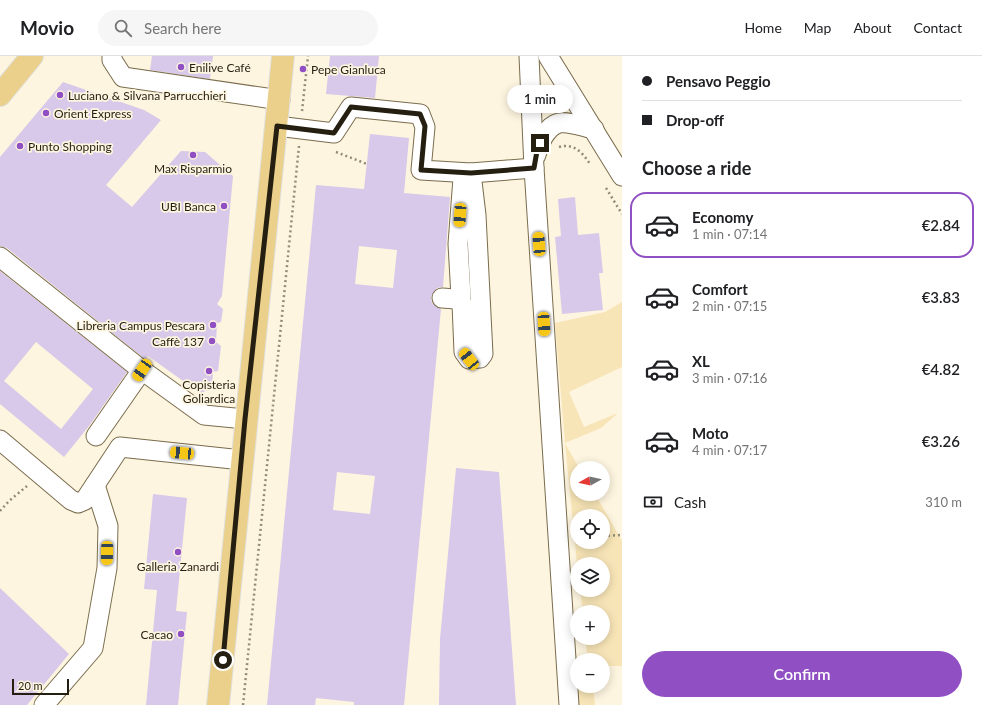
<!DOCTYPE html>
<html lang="en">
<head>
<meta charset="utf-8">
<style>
	:root { --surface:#fff; --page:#f6f6f6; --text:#202124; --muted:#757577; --line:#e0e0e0; --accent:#914fc4 }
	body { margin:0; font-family:Lato,sans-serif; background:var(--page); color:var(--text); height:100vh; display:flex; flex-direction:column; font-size:15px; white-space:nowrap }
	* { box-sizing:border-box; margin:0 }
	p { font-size:13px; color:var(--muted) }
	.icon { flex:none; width:22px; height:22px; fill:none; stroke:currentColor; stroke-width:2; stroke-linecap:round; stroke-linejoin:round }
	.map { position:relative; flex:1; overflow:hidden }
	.side { display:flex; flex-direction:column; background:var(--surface); width:360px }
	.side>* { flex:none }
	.hud { display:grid; align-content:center; height:88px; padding:0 20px; background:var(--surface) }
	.needle { width:26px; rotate:262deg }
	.fabs { position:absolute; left:570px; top:405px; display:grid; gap:8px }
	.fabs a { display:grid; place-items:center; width:40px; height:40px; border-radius:50%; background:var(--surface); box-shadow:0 2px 10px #0003; font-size:20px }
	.scale { position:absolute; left:12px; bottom:10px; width:57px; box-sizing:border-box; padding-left:4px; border:2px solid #241f11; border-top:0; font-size:11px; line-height:14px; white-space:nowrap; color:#241f11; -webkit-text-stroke:3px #fef5e0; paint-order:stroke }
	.end { position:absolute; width:18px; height:18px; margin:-9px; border:5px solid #241f11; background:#fff; box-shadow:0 0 0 2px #fff }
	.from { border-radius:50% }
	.bubble { position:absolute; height:28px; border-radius:14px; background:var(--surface); box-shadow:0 2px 10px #0003; font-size:13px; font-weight:600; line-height:28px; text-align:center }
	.car { position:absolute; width:12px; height:24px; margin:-12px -6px; border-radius:5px; box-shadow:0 0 3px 1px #0007; background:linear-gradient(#f5c518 24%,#345 0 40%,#f5c518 0 76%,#345 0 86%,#f5c518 0) }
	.hud b { display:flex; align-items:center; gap:14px; height:38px; font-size:15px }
	.hud b+b { border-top:1px solid var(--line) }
	.hud i { width:10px; height:10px; background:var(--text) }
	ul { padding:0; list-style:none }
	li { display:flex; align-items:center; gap:12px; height:66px; margin:0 8px 6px; padding:0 12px; border:2px solid transparent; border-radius:16px }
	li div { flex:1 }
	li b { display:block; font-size:15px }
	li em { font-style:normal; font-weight:600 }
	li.current { border-color:var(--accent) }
	li>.icon { width:36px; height:36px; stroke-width:1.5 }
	h2 { padding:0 20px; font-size:18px; line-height:48px }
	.pay { display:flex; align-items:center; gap:10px; height:44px; padding:0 20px; font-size:15px }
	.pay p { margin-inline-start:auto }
	.action { display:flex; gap:8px; margin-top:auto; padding:8px 20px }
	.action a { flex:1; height:46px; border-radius:24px; background:var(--accent); color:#fff; font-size:16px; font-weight:600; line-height:46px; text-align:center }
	header { display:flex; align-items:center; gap:24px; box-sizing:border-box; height:56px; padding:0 20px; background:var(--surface); border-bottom:1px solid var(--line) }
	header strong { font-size:19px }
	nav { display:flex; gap:22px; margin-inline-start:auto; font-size:14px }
	.search { width:280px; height:36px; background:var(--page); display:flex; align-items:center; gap:10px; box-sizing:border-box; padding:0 14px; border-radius:22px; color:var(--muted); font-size:15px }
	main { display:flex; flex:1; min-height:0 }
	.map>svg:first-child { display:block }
	.green { fill:#f8e5b7; fill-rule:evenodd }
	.building { fill:#d8c8e9; fill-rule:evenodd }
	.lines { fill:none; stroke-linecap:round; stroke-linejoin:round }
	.minor-casing { stroke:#7a6c4d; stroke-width:21 }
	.major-casing { stroke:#e0e0de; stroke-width:24 }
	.path { stroke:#928b79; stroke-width:2.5; stroke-dasharray:2 3; stroke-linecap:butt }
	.minor { stroke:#fff; stroke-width:19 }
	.major { stroke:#ead08a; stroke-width:22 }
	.route { stroke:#241f11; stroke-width:5 }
	.poi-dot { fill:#914fc4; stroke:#fef5e0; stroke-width:1.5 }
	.labels { text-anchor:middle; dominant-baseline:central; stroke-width:3.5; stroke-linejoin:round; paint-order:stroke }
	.poi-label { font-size:12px; fill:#241f11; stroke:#fef5e0; text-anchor:start }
</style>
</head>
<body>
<header>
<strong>Movio</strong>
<div class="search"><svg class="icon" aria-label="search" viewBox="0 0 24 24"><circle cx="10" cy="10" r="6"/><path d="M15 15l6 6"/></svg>Search here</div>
<nav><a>Home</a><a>Map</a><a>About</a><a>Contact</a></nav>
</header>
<main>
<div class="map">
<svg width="622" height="649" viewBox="0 0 622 649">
	<rect width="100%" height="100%" fill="#fef5e0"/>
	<g class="green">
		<path d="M622,246V311L569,336L584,371L618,357L601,372L565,387L579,412H577V438H595L622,485V610H603V604H588L585,582H603V556H583L580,534H603V508H577L565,387L555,267L605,256ZM577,460H603V486H577Z"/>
		<polygon points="568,606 577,606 577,630 593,630 595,649 570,649"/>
	</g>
	<g class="building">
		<polygon points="152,0 213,0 210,23 150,14"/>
		<polygon points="330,0 379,0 375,42 326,38"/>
		<polygon points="63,26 144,54 161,64 106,129 132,151 181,95 205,96 233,120 222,240 217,248 223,253 221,266 217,267 216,286 221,290 218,315 213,316 212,333 200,337 148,300 145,303 7,192 0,190 0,101"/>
		<path d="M370,78L409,82L404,137L450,141L443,231L437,232L431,241L432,247L441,253L404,649H354V646L316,642L315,649H267L316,129L364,133ZM359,190L397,194L393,232L355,228ZM337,416L375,420L370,458L333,454Z"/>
		<polygon points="575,141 578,179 599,177 603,217 599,217 603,254 562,258 555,181 561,180 558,143"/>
		<path d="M0,215L127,316L89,370L64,401L0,348ZM36,286L93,333L61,373L4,325Z"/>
		<polygon points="456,412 499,416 516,649 439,649 440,583"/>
		<polygon points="153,438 187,442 176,555 187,556 178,649 146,649 157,534 144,533"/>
		<polygon points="0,532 69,598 27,649 0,649"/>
	</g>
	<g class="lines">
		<g class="minor-casing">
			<g id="minor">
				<polyline points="112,0 112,4 123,21 280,44"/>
				<polyline points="529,0 534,112 569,649"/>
				<polyline points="548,0 622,120"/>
				<polyline points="277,70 334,77 351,51 420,58 425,71 421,114 471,117 534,112"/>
				<path d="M536,99C538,88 547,70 559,67C569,65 584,71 594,73"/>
				<polyline points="0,201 139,312 204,359 245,363"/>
				<polyline points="442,242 456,243 461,241 458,188 463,122"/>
				<polyline points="456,243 462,248 464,296 469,303 480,302 483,298 476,159 471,117"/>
				<polyline points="96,380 142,314"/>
				<polyline points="0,384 71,444 78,447 85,444 120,391 242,404"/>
				<polyline points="44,649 93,592 107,512 108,470 95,429"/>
			</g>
		</g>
		<g class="major-casing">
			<g id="major">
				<polyline points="0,39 32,0"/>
				<polyline points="218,649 283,0"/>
			</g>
		</g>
		<g class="path">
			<polyline points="302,55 308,0"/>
			<path d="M559,91C574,87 582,96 590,108"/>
			<polyline points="336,96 367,108"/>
			<polyline points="606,132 622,158"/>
			<polyline points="0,455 9,445 27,430"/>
			<polyline points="603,480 622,479"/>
			<polyline points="243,649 299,90"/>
		</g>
		<use href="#minor" class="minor"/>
		<use href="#major" class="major"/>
	</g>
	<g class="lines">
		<polyline class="route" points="223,604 245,363 277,70 334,77 351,51 420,58 425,70 421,114 471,117 534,112 537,95 540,87"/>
	</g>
	<g class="poi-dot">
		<circle cx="181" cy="11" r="4"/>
		<circle cx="303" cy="13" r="4"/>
		<circle cx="60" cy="39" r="4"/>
		<circle cx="46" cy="57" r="4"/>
		<circle cx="20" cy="90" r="4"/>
		<circle cx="193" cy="99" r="4"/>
		<circle cx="224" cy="150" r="4"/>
		<circle cx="213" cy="269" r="4"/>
		<circle cx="212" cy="285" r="4"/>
		<circle cx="209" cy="315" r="4"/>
		<circle cx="178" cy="496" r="4"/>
		<circle cx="181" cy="578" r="4"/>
	</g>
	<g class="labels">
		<g class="poi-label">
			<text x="189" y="11">Enilive Café</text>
			<text x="311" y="13">Pepe Gianluca</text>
			<text x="68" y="39">Luciano &amp; Silvana Parrucchieri</text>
			<text x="54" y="57">Orient Express</text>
			<text x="28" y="90">Punto Shopping</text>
			<text x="193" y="112" text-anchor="middle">Max Risparmio</text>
			<text x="216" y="150" text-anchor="end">UBI Banca</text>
			<text x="205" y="269" text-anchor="end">Libreria Campus Pescara</text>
			<text x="204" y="285" text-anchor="end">Caffè 137</text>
			<text x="209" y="328" text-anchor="middle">Copisteria<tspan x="209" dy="14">Goliardica</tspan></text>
			<text x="178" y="510" text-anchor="middle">Galleria Zanardi</text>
			<text x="173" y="578" text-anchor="end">Cacao</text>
		</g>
	</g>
</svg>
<div class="fabs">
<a><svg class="needle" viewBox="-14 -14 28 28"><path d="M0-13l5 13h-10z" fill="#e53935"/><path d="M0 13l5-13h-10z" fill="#757577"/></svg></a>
<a><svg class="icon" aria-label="locate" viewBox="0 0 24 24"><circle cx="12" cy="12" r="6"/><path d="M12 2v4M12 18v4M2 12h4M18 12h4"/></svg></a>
<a><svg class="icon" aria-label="layers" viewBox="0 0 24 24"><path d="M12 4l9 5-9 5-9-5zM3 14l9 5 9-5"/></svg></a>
<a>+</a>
<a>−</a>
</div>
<div class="scale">20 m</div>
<i class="end from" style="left:223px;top:604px"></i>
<i class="end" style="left:540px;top:87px"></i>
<div class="bubble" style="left:507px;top:29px;width:66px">1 min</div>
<i class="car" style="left:460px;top:159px;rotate:184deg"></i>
<i class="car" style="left:539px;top:188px;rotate:356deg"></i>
<i class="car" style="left:544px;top:268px;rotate:177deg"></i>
<i class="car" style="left:469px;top:303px;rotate:322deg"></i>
<i class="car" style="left:142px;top:314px;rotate:214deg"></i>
<i class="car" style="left:182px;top:397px;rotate:275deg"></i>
<i class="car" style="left:107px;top:497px;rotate:181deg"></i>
</div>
<section class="side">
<div class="hud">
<b><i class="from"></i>Pensavo Peggio</b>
<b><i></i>Drop-off</b>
</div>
<h2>Choose a ride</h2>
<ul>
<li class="current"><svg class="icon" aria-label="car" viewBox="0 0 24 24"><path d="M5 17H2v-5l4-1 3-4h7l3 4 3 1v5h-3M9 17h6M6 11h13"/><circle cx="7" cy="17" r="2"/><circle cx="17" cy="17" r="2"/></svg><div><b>Economy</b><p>1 min · 07:14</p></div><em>€2.84</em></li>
<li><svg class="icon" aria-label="car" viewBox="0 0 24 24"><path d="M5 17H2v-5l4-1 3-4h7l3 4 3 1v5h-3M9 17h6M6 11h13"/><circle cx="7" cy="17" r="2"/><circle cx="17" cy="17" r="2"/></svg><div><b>Comfort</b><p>2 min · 07:15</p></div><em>€3.83</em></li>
<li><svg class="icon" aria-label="car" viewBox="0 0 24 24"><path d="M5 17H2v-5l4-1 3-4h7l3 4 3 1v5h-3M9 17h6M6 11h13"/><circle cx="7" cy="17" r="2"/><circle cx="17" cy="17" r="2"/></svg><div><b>XL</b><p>3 min · 07:16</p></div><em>€4.82</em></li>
<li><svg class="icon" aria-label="car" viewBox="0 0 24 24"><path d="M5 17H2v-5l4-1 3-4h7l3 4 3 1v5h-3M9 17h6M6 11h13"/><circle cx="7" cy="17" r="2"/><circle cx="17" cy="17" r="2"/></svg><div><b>Moto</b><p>4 min · 07:17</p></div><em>€3.26</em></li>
</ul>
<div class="pay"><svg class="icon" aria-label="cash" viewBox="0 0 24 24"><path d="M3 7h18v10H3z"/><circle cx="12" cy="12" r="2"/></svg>Cash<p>310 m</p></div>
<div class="action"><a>Confirm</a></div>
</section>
</main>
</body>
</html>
